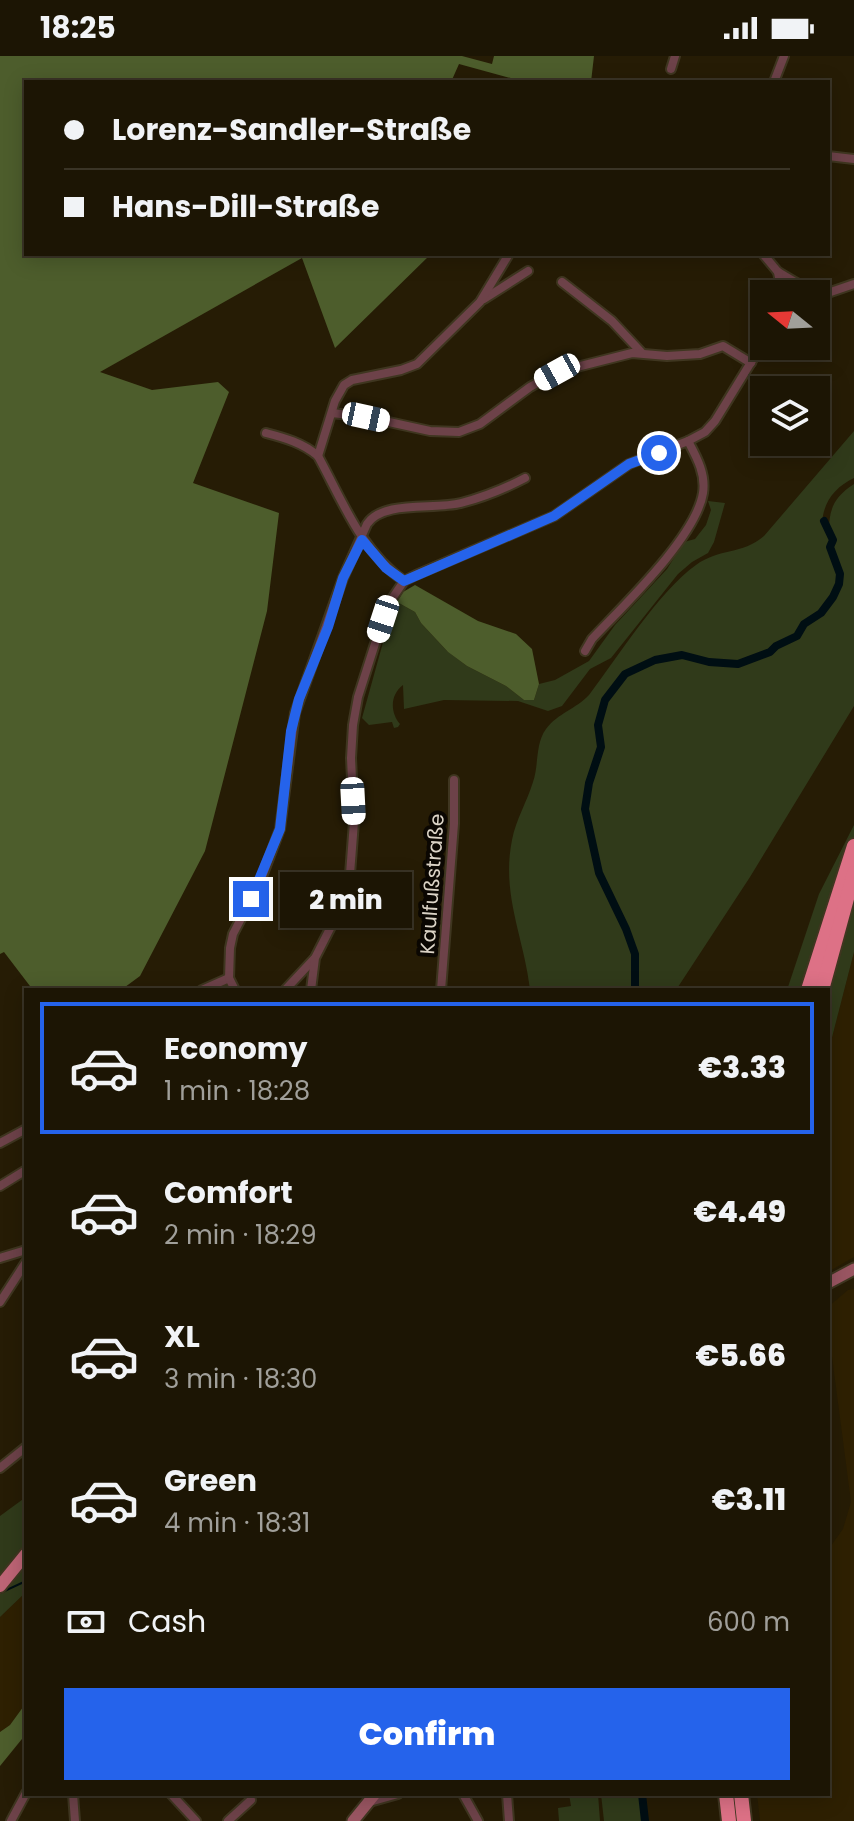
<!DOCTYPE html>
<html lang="en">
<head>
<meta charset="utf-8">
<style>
	:root { --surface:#1c1504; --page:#292213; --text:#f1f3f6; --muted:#a09f9a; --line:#3a3426; --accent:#2563eb }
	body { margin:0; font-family:Poppins,sans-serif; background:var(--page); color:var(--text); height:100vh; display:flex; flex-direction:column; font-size:30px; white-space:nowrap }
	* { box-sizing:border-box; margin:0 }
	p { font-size:26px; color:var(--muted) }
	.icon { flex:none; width:44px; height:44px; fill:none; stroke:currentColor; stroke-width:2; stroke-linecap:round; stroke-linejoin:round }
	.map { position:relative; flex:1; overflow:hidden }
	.panel { position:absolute; left:24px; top:932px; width:806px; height:808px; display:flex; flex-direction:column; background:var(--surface); border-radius:0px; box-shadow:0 4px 20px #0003,0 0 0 2px var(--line) }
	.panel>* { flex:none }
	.banner { position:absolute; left:24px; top:24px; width:806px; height:176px; border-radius:0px; box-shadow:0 4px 20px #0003,0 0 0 2px var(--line); display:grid; align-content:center; height:176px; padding:0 40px; background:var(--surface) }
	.needle { width:52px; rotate:288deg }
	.buttons { position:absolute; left:750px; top:224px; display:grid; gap:16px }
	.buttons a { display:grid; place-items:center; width:80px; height:80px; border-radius:0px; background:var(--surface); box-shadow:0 4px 20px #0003,0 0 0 2px var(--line); font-size:40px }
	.end { position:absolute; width:36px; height:36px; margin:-18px; border:10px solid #2563eb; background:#fff; box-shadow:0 0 0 4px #fff }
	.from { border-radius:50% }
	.bubble { position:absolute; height:56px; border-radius:0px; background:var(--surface); box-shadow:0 4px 20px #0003,0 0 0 2px var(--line); font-size:26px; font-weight:800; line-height:56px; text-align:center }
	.car { position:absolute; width:24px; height:48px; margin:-24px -12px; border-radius:10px; box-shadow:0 0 6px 2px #0007; background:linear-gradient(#fff 24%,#345 0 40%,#fff 0 76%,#345 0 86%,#fff 0) }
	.banner b { display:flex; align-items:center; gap:28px; height:76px; font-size:30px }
	.banner b+b { border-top:2px solid var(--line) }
	.banner i { width:20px; height:20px; background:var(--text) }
	ul { padding:14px 0 0; list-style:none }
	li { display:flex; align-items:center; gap:24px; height:132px; margin:0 16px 12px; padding:0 24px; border:4px solid transparent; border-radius:0px }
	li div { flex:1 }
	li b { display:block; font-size:30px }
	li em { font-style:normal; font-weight:800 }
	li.on { border-color:var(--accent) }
	li>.icon { width:72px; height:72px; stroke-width:1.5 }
	.pay { display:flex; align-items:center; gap:20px; height:88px; padding:0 40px; font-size:30px }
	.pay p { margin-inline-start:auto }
	.cta { display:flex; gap:16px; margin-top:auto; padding:16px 40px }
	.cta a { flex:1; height:92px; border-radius:0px; background:var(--accent); color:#fff; font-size:32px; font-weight:800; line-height:92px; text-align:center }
	.status { display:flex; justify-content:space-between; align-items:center; height:56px; padding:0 40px; background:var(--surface); direction:ltr }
	.status svg { height:22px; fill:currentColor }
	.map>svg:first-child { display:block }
	.built { fill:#2e2002 }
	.green { fill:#303a1a }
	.forest { fill:#4d5d2c }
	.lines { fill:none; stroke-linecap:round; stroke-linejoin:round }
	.stream { stroke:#000e13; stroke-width:2 }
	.canal { stroke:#000e13; stroke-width:8 }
	.street-casing { stroke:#3f3620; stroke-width:12 }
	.secondary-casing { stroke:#3f3620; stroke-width:15 }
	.primary-casing { stroke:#3f3620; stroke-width:16 }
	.highway-casing { stroke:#3f3620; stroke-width:18 }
	.street { stroke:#6d4249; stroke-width:8 }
	.secondary { stroke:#9a5662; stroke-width:11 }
	.primary { stroke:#bd6475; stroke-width:12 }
	.highway { stroke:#dd7186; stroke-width:14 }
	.route { stroke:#2563eb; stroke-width:10 }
	.labels { text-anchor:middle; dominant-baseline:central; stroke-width:8; stroke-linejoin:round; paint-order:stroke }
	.street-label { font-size:20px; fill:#dcd4c7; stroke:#0b0702 }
</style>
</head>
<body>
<div class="status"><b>18:25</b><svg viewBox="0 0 49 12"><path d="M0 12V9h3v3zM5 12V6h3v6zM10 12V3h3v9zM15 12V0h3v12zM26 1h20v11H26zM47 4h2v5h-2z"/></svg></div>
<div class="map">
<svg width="854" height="1765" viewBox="0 0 854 1765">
	<rect width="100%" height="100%" fill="#261c05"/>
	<g class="built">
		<polygon points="854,896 854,1201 828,1216 828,997"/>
		<polygon points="854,1233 854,1765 760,1765 757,1738 828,1738 828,1494 843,1473 851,1446 828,1270 828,1251 848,1234"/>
		<polygon points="26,1536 26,1647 10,1669 0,1676 0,1561"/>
	</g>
	<g class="green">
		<path d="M854,375V422C835,431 823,446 822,468L829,475C829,453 834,441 854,428V650L750,821L676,934H530C524,881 501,839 512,784C516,763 527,746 533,726C539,709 535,688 546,673C558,657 576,653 589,639C618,601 659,535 696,509C719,492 742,499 764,480Z"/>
		<path d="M708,445L725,447L714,486L708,497L692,506L678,518L611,602L590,613L562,650L548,655L518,645L444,644L404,653L403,629C390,639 390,656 400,668L398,671L394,672L392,666L369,669L362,662L392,554L397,546L415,556L421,567L447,595L467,610L506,630L524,644H534L539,628L555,624L589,605L615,569L667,513L684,486L695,483L706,469L711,454Z"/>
		<polygon points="854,769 854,781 823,859 800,934 787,934 819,838"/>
		<polygon points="854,831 854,896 828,997 828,934"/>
		<polygon points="26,1441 26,1536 0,1561 0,1460"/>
		<polygon points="569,1738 598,1738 600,1765 559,1765 558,1752 571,1750"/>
		<polygon points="601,1738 641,1738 644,1765 604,1765"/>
	</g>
	<g class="forest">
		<polygon points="0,0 462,0 492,8 494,0 594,0 591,26 525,26 459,8 451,26 26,26 26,198 431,198 335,292 302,202 100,316 152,334 218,326 229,336 193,427 279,457 267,555 205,795 140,920 121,934 33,934 4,896 0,898"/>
		<polygon points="415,529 478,565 516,578 532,593 539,628 534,644 524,644 506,630 467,610 448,596 421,567 415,556 397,546 403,536"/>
		<polygon points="26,1647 26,1678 0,1710 0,1676 10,1669"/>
	</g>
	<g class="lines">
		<polyline class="stream" points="0,1537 26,1525"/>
		<g class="canal">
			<polyline points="635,934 635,898 626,873 599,817 585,753 589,727 601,691 598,669 605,644 625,618 655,604 682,599 709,606 738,608 770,596 776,590 797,580 804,568 821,557 833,541 839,528 840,518 830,491 833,484 824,465"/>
			<polyline points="642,1738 645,1765"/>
		</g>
		<g class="street-casing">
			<g id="street">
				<polyline points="671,13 675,0"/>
				<polyline points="774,26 784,0"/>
				<polyline points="828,100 854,103"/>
				<polyline points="763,198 778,216 815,238"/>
				<polyline points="778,216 782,238"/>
				<polyline points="562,226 612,265 641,296"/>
				<polyline points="816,241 854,228"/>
				<polyline points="484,243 528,215"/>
				<polyline points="332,357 366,361 430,375 459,376 480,368 530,331 557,316 632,297 667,300 700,298 723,290 751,307"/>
				<path d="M266,377C285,382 303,387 318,400C343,446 361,495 404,525"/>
				<polyline points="318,400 335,345 344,329 352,324 401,314 417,308 480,246 509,198"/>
				<path d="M585,595L592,583C623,550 696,481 703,437C706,418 697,402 688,385"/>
				<polyline points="202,934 229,922"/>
				<path d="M235,934L229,922L230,892L233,878L260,826L280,773L295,657L343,522L367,468C383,444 434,454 461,447C484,441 504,433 525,422"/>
				<polyline points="285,934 314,903"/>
				<polyline points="311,934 315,902 340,853 350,818 354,766 351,702 353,669 358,641 387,550 404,525 416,519 554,460 629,408 688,385 705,376 715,365 764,285"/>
				<polyline points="441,934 454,768 454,724"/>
				<polyline points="0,1087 26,1073"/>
				<polyline points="0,1130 26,1114"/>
				<polyline points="0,1202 26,1194"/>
				<polyline points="0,1246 26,1206"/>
				<polyline points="0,1412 26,1391"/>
				<polyline points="73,1738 75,1765"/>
				<polyline points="171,1738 196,1765"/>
				<polyline points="463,1738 478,1765"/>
				<polyline points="507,1738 509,1765"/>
				<polyline points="373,1745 398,1738"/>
				<polyline points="11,1765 26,1737"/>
				<polyline points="228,1765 251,1744"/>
			</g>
		</g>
		<g class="secondary-casing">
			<g id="secondary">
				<polyline points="828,1227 854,1213"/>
				<polyline points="353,1765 375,1738"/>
			</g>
		</g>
		<g class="primary-casing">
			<polyline id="primary" points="0,1530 26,1498"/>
		</g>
		<g class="highway-casing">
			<g id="highway">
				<polyline points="808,934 854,790"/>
				<polyline points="822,934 854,817"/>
				<polyline points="726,1738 729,1765"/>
				<polyline points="741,1738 744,1765"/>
			</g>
		</g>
		<use href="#street" class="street"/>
		<use href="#secondary" class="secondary"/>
		<use href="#primary" class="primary"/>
		<use href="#highway" class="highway"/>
	</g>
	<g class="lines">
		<polyline class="route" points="251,843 280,773 291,675 299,643 328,571 343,522 362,484 386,512 404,525 554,460 629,408 659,397"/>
	</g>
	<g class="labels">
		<g class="street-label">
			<text transform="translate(432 828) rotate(-86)">Kaulfußstraße</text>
		</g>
	</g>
</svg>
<div class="buttons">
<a><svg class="needle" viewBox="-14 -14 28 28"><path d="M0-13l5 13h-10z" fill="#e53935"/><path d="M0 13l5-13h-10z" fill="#a09f9a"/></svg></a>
<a><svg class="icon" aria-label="layers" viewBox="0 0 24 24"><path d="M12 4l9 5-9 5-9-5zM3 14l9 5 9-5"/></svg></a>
</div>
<i class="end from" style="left:659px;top:397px"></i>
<i class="end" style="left:251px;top:843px"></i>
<div class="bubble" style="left:280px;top:816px;width:132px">2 min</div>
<i class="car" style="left:557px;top:316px;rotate:241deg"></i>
<i class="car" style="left:366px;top:361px;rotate:102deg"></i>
<i class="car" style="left:383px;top:563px;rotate:198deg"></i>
<i class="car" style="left:353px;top:745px;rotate:177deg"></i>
<div class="banner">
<b><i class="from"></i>Lorenz-Sandler-Straße</b>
<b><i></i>Hans-Dill-Straße</b>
</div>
<section class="panel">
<ul>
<li class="on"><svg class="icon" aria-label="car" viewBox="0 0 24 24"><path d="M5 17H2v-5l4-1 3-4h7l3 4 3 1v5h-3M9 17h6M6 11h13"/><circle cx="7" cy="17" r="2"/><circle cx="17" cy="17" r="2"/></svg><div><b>Economy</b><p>1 min · 18:28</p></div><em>€3.33</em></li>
<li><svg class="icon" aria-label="car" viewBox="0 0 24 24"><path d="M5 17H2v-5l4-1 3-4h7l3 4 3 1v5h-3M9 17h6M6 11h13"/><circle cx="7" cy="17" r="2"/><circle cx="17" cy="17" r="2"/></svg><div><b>Comfort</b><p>2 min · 18:29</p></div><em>€4.49</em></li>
<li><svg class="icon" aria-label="car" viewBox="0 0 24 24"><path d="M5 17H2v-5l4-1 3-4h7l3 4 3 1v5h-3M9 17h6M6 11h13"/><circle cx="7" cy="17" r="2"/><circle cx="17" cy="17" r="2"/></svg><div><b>XL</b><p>3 min · 18:30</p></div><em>€5.66</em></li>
<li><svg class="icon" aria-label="car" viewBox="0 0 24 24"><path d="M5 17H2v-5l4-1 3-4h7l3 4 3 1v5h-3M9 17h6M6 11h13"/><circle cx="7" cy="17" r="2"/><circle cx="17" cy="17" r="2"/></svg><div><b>Green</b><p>4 min · 18:31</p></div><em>€3.11</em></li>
</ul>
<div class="pay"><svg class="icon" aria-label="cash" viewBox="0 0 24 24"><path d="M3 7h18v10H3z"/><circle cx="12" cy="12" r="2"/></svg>Cash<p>600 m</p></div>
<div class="cta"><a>Confirm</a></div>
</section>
</div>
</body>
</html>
